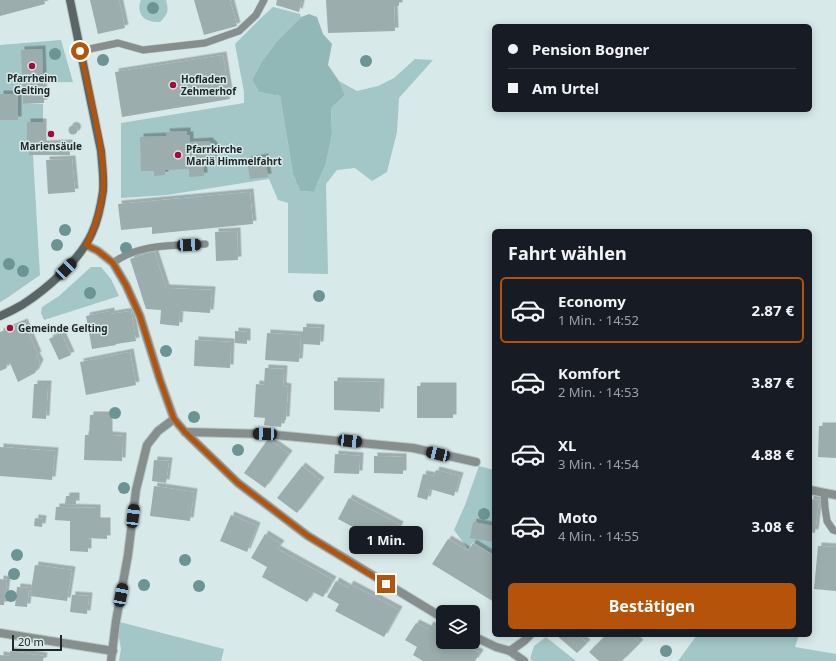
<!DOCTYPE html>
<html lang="de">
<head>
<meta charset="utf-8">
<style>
	:root { --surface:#171b24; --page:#242831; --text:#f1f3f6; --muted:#9ea1a6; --line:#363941; --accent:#b45309 }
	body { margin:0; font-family:"Noto Sans",sans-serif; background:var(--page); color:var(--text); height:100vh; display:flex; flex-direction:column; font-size:15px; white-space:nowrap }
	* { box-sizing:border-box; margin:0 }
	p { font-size:13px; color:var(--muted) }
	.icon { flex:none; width:22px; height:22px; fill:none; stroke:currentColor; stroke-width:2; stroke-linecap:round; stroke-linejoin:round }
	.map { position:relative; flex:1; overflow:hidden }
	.panel { position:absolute; left:492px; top:229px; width:320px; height:408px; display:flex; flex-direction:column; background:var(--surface); border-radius:6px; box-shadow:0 2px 10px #0003 }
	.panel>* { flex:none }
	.top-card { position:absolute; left:492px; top:24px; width:320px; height:88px; border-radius:6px; box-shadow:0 2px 10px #0003; display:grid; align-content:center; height:88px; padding:0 16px; background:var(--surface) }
	.fabs { position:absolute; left:436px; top:605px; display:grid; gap:8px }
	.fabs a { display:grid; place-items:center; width:44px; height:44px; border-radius:6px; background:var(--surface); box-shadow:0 2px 10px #0003; font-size:20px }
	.scale { position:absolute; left:12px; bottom:10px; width:50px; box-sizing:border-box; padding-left:4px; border:2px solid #212828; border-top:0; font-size:11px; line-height:14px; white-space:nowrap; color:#212828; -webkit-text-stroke:3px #d7eae9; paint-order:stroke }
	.end { position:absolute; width:18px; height:18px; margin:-9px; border:5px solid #b45309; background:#fff; box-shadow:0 0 0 2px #fff }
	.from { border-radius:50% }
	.bubble { position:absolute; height:28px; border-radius:6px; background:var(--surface); box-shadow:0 2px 10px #0003; font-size:13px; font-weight:700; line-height:28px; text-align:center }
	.car { position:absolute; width:12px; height:24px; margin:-12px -6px; border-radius:5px; box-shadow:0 0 3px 1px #0007; background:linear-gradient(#222 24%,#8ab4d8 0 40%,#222 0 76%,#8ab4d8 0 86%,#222 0) }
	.top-card b { display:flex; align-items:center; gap:14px; height:38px; font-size:15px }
	.top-card b+b { border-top:1px solid var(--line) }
	.top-card i { width:10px; height:10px; background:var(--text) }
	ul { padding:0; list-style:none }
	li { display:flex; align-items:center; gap:12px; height:66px; margin:0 8px 6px; padding:0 8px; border:2px solid transparent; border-radius:6px }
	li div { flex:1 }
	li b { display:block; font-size:15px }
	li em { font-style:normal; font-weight:700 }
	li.selected { border-color:var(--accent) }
	li>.icon { width:36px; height:36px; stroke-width:1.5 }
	h2 { padding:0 16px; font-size:18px; line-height:48px }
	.button { display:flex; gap:8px; margin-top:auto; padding:8px 16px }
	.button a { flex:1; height:46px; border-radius:6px; background:var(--accent); color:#fff; font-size:16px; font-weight:700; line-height:46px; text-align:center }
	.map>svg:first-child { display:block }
	.green { fill:#a2c7c6 }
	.forest { fill:#91b8b7 }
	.building { fill:#9badac; filter:url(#shadow) }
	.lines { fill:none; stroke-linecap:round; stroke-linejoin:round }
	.service-casing { stroke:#b6c7c6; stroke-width:8 }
	.minor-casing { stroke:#b6c7c6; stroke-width:10 }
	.secondary-casing { stroke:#b6c7c6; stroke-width:10 }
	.service { stroke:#878e8e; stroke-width:7 }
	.minor { stroke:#878e8e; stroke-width:8 }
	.secondary { stroke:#5a6565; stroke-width:8 }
	.tree { fill:#6c9493 }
	.route { stroke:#b45309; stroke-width:5 }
	.poi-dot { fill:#a50a3a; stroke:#d7eae9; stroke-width:1.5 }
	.labels { text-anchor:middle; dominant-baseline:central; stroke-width:3; stroke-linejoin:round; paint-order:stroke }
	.poi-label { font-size:10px; font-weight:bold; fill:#212828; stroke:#d7eae9; text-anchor:start }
</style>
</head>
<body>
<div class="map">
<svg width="836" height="661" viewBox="0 0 836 661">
	<defs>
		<filter id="shadow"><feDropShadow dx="3.5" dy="-3.5" stdDeviation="0" flood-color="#0004"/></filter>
	</defs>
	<rect width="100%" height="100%" fill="#d7eae9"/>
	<g class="green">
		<path d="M141,0H166C169,11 168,14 160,22C156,22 153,22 150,21C140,19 137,8 141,0Z"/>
		<polygon points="273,7 300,14 301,17 278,40 262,61 252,80 259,92 280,96 293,174 300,191 314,192 326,163 332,134 331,108 345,95 339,81 357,91 378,86 394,78 415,59 433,60 399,98 397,132 387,172 372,181 355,168 337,170 326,184 328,274 288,273 288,203 278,200 269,179 167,195 121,198 121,123 244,103 244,92 235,44 262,17"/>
		<polygon points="61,40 73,82 22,83 23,104 43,104 43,144 29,145 29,155 33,155 40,275 7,298 0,302 0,45"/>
		<polygon points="91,267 101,267 111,279 119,296 44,320 41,313 42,307 59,296"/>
		<polygon points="479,466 494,470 494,555 473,542 468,549 454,530 465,505"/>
		<polygon points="116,621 224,649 221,661 119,661 121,649"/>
		<polygon points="697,635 799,635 795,647 836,654 836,661 678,661"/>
		<polygon points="546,637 576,661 533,661 530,659 534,646"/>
	</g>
	<polygon class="forest" points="309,14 317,17 323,34 332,44 328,65 339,81 345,95 331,108 332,134 326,163 314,192 300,191 293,174 280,96 259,92 252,80 262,61 278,40 301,17"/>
	<g class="building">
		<polygon points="0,0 44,0 45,4 0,16"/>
		<polygon points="90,0 119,0 125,28 98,34"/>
		<polygon points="194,0 230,0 237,26 204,35"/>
		<polygon points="277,0 302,0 299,12 276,5"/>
		<polygon points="326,0 399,0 399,6 394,6 395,31 328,33"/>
		<polygon points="42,49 44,103 23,104 21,50"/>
		<polygon points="223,55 230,99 122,117 115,72"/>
		<rect x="0" y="94" width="18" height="26"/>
		<polygon points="27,122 43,122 43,144 69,143 70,155 29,155 29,144 27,144"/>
		<circle cx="73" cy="130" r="4.5"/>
		<polygon points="187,131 187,135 190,135 190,142 209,141 215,147 216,156 211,161 203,161 204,176 189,177 189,169 165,170 165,175 154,176 154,171 141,171 140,137 167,136 166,132"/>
		<polygon points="265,157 268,177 250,179 247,160"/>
		<polygon points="72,159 75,192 48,194 46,160"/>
		<polygon points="250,192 253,224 152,234 152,227 121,230 118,204"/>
		<polygon points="237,231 238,260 216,261 215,232"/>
		<polygon points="154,251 166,288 212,290 210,313 180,311 179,326 160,324 161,310 146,309 130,259"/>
		<polygon points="111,311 111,314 131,311 136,341 116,344 116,345 92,349 86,316"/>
		<polygon points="24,322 38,355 36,356 40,363 35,373 18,382 10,363 6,365 7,368 0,371 0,332"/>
		<polygon points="303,327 321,328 320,345 303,344"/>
		<polygon points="235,331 247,332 247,344 235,343"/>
		<polygon points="61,333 71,355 59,360 49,339"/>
		<polygon points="267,333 301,335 299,362 265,360"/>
		<polygon points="195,340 231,342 230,368 194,366"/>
		<polygon points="130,352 136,385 86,395 80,362"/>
		<polygon points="265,368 284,369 283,386 288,387 286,420 282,420 281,427 264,425 265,418 254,417 256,384 264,385"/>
		<polygon points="334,381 381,382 380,412 334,410"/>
		<polygon points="34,384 48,384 46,419 32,418"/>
		<rect x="417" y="386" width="36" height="32"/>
		<polygon points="90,415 109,415 109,435 123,436 122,461 84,460 85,435 89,435"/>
		<polygon points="819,426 836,426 836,458 818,457"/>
		<polygon points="268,439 289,454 265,488 244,473"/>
		<polygon points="0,447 55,451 52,480 0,476"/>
		<polygon points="335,454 360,456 359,474 334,473"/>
		<polygon points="374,456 403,457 403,474 374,473"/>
		<polygon points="154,460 169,461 166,483 152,481"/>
		<polygon points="302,466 321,481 297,513 277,498"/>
		<polygon points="436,470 460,476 454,496 430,489 427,500 417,497 423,474 434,476"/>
		<polygon points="154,486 194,492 190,521 150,516"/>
		<polygon points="66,496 76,496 76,504 65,504"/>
		<polygon points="349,498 400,525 389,546 338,519"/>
		<polygon points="810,499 819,500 815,533 810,532"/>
		<polygon points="56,507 97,508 97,521 107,521 107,539 88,538 88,552 70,551 70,521 55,520"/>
		<polygon points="231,515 257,526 247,552 220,541"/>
		<polygon points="35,518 43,519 42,527 34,526"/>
		<polygon points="473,522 494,526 494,542 470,538"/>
		<polygon points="265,534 281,544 277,549 333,580 323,597 313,592 307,602 262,577 267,567 251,558"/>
		<polygon points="448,539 468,551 473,543 494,556 494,602 432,564"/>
		<polygon points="818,546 836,547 836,591 814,589"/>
		<polygon points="35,565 72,570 67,601 30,596"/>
		<polygon points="0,579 7,580 4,605 0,605"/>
		<polygon points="336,581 348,588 350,584 399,610 384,637 335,611 339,604 327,597"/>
		<polygon points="17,587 29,588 27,607 15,606"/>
		<polygon points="72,595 89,596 87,614 70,612"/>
		<polygon points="416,623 428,629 430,625 443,632 443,642 460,642 480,653 475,661 423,661 413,655 417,647 405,640"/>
		<polygon points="556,635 578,635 587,643 577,653"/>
		<polygon points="606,635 631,635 640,643 622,661 599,661 589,652"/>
		<polygon points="10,651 44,656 43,661 0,661 0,655 9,656"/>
	</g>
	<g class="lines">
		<g class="service-casing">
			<g id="service">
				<polyline points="80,51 118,43 143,50 205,43 239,31 256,15 264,0"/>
				<path d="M113,263C139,243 174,246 205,244"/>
				<polyline points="824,493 825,508 827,521 833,530 836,531"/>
			</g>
		</g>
		<g class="minor-casing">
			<g id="minor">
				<polyline points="86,245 98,251 113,263 126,285 140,316 160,380 174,419 185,432 238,483 308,536 443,618"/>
				<polyline points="185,432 265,434 413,448 476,462"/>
				<polyline points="810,490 836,495"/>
				<polyline points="0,633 113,651"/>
				<polyline points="473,636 496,647 510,651 524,641 530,635"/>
				<polyline points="510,651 524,661"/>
				<polyline points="111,661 116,621 128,555 136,490 147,445 158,431 174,419"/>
			</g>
		</g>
		<g class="secondary-casing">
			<path id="secondary" d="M0,316C7,313 15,309 22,305C47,289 80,260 92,233C98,220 101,205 103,191C104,178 102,164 101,151L70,0"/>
		</g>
		<use href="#service" class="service"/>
		<use href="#minor" class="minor"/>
		<use href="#secondary" class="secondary"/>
	</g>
	<g class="tree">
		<circle cx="153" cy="8" r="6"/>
		<circle cx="55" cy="54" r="6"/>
		<circle cx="103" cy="60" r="6"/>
		<circle cx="366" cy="61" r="6"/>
		<circle cx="65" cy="230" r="6"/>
		<circle cx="57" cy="245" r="6"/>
		<circle cx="126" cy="248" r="6"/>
		<circle cx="9" cy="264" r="6"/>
		<circle cx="23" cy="271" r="6"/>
		<circle cx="90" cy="293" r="6"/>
		<circle cx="319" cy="296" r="6"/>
		<circle cx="166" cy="351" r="6"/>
		<circle cx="115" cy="413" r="6"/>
		<circle cx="194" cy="417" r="6"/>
		<circle cx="238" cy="450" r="6"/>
		<circle cx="124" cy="488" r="6"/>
		<circle cx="484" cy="514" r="6"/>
		<circle cx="17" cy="555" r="6"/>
		<circle cx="185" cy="560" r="6"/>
		<circle cx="14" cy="574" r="6"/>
		<circle cx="144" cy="585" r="6"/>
		<circle cx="199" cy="586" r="6"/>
		<circle cx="11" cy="596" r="6"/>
		<circle cx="666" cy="651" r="6"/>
	</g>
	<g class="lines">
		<path class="route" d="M80,51C86,76 92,101 97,126C101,147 105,168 103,190C101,209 95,228 86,245L98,251L113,263L126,285L140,316L160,380L174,419L185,432L238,483L308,536L386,584"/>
	</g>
	<g class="poi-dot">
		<circle cx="32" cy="66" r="4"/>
		<circle cx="173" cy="85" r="4"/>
		<circle cx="51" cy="134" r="4"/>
		<circle cx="178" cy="155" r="4"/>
		<circle cx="10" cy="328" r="4"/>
	</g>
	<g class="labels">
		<g class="poi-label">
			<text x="32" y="78" text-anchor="middle">Pfarrheim<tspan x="32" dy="12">Gelting</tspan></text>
			<text x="181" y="79">Hofladen<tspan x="181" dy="12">Zehmerhof</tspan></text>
			<text x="51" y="146" text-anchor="middle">Mariensäule</text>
			<text x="186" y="149">Pfarrkirche<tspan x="186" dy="12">Mariä Himmelfahrt</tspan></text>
			<text x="18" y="328">Gemeinde Gelting</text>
		</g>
	</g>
</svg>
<div class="fabs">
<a><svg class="icon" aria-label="layers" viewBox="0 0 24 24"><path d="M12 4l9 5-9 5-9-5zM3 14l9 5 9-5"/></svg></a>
</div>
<div class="scale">20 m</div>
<i class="end from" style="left:80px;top:51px"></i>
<i class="end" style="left:386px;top:584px"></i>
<div class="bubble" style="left:349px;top:526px;width:74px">1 Min.</div>
<i class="car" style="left:189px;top:245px;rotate:87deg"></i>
<i class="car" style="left:66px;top:269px;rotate:45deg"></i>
<i class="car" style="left:265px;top:434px;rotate:272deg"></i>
<i class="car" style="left:350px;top:441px;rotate:96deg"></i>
<i class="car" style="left:438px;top:454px;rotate:283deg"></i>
<i class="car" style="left:133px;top:516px;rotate:7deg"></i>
<i class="car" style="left:121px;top:595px;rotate:11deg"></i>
<div class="top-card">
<b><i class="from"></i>Pension Bogner</b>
<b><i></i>Am Urtel</b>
</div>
<section class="panel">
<h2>Fahrt wählen</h2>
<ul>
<li class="selected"><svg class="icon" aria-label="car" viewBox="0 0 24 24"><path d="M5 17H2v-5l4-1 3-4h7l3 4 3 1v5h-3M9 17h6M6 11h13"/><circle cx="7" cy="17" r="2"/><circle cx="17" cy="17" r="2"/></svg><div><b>Economy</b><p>1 Min. · 14:52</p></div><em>2.87 €</em></li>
<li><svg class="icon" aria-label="car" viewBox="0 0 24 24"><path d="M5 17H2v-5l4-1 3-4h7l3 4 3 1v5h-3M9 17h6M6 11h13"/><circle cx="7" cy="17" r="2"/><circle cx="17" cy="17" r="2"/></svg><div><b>Komfort</b><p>2 Min. · 14:53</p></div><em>3.87 €</em></li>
<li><svg class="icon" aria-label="car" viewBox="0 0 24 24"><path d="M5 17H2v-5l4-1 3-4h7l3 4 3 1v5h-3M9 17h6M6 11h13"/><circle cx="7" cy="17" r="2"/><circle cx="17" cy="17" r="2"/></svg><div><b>XL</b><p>3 Min. · 14:54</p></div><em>4.88 €</em></li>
<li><svg class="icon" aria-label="car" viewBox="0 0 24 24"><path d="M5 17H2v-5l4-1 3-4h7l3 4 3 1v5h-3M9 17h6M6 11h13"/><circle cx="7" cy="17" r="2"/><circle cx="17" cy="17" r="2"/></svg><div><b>Moto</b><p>4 Min. · 14:55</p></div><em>3.08 €</em></li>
</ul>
<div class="button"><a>Bestätigen</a></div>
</section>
</div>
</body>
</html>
